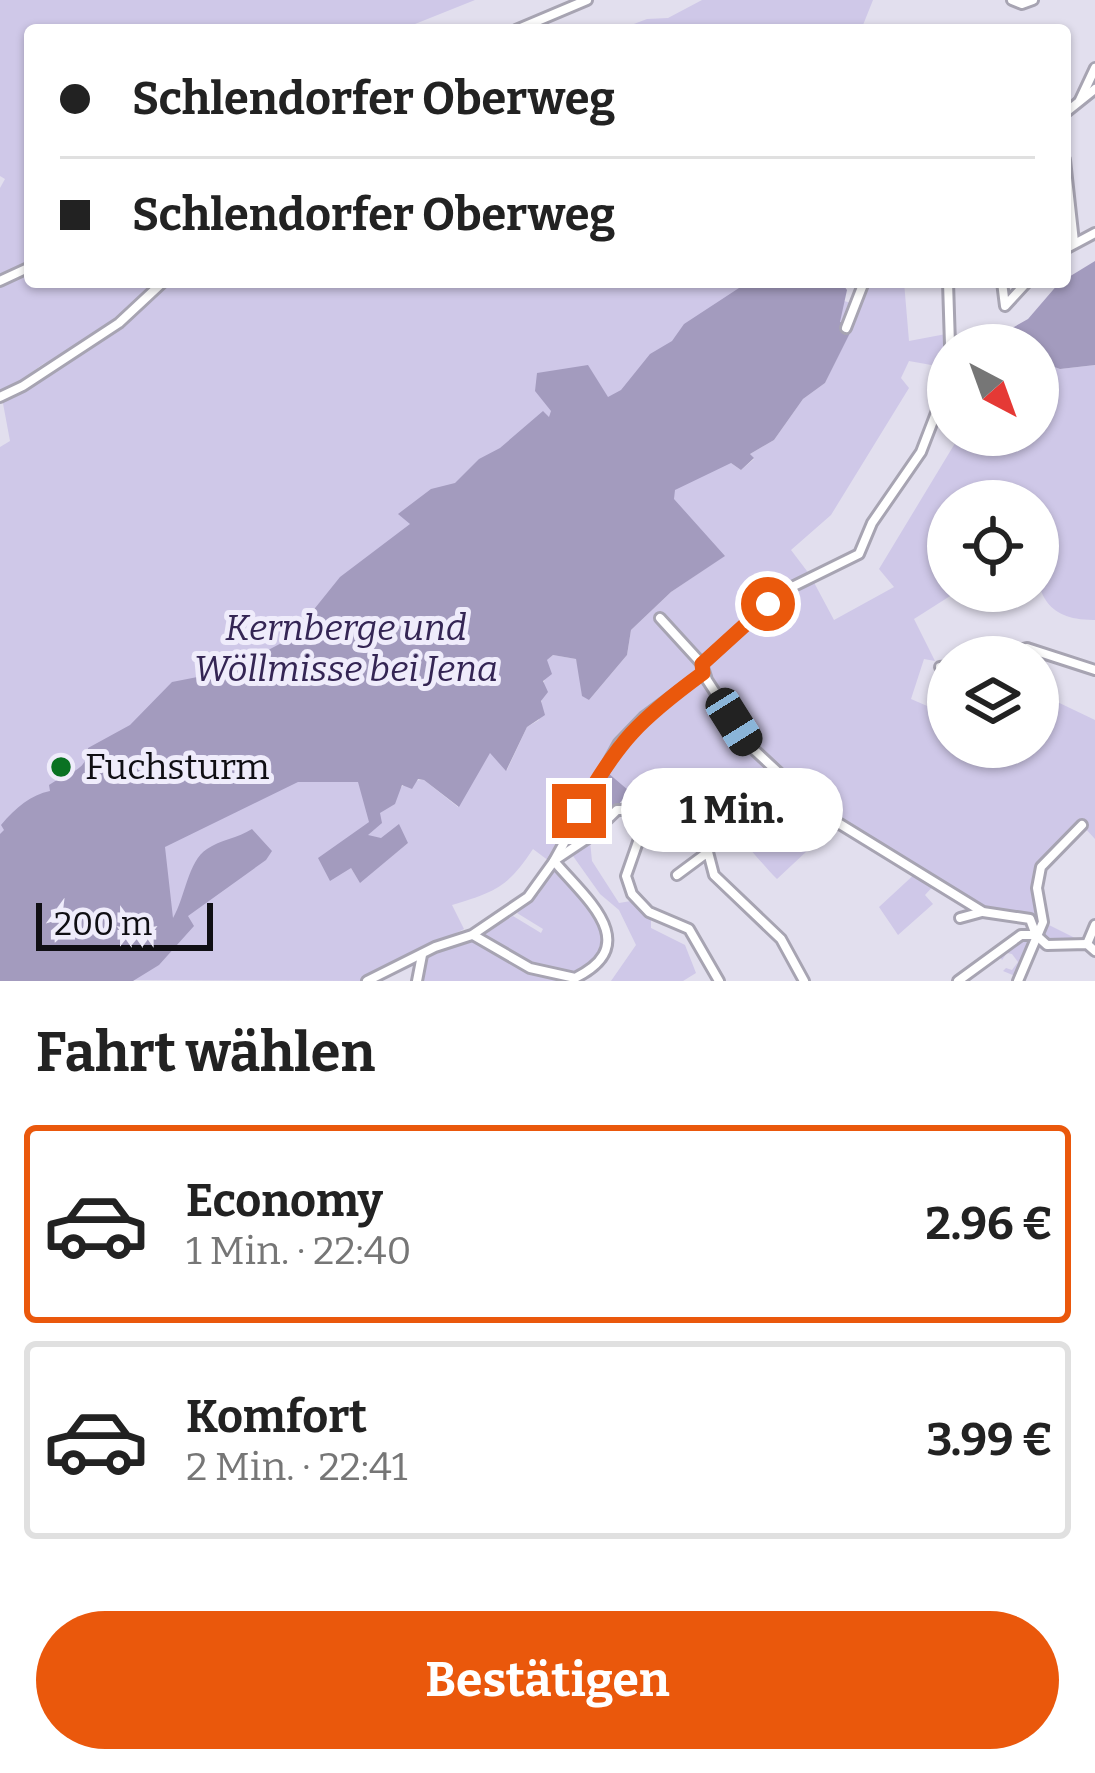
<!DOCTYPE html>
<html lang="de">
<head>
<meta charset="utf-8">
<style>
	:root { --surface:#fff; --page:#f6f6f6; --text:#222; --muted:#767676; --line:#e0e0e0; --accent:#ea580c }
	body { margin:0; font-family:Bitter,serif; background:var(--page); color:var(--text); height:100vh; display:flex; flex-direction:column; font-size:45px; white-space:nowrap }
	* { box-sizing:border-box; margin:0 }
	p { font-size:39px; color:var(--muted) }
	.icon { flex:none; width:66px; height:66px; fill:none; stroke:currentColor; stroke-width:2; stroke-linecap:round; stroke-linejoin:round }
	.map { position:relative; height:981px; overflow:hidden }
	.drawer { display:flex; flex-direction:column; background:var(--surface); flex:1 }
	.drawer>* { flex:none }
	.banner { position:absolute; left:24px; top:24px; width:1047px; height:264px; border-radius:12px; box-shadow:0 3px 9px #0004; display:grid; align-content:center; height:264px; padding:0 36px; background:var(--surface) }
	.needle { width:78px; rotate:139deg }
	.tools { position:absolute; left:927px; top:324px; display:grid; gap:24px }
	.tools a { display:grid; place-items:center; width:132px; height:132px; border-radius:50%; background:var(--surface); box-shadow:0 3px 9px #0004; font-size:60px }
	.scale { position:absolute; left:36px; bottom:30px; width:177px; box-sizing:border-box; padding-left:12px; border:6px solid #100f14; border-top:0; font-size:33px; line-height:42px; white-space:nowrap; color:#100f14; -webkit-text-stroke:9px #efecfb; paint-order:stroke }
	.end { position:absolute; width:54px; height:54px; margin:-27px; border:15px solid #ea580c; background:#fff; box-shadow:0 0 0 6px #fff }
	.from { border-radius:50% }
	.bubble { position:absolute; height:84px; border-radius:42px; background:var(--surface); box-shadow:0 3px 9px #0004; font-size:39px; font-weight:700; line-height:84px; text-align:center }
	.car { position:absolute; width:36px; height:72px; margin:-36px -18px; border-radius:15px; box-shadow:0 0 9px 3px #0007; background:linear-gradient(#222 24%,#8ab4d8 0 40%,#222 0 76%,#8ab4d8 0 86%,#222 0) }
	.banner b { display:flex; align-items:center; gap:42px; height:114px; font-size:45px }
	.banner b+b { border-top:3px solid var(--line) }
	.banner i { width:30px; height:30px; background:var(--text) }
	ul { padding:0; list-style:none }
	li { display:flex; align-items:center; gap:36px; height:198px; margin:0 24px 18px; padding:0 12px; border:6px solid var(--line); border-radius:12px }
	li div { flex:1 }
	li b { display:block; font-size:45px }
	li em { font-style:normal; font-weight:700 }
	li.selected { border-color:var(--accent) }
	li>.icon { width:108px; height:108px; stroke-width:1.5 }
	h2 { padding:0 36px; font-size:54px; line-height:144px }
	.primary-button { display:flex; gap:24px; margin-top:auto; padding:24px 36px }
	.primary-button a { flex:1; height:138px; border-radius:72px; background:var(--accent); color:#fff; font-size:48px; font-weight:700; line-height:138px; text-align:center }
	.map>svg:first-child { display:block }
	.green { fill:#cfc8e8; fill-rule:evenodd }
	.forest { fill:#a39bbe }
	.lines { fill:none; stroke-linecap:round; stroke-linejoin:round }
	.stream { stroke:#9c94b7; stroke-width:3 }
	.minor-casing { stroke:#a7a4b2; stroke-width:14 }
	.minor { stroke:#fff; stroke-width:8 }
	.route { stroke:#ea580c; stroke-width:15 }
	.poi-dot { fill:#0a7223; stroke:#efecfb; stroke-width:4.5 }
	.labels { text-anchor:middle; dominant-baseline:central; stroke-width:10; stroke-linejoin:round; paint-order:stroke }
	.park-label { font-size:36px; font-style:italic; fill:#342554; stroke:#efecfb }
	.poi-label { font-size:36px; fill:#100f14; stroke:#efecfb; text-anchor:start }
</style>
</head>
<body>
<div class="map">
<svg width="1095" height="981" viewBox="0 0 1095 981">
	<rect width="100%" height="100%" fill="#e2dfee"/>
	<g class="green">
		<polygon points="0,0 475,0 400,30 30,30 30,264 0,278 0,188 5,179 0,176"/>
		<polygon points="702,0 873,0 861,30 618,30 647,19 668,18"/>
		<polygon points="30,270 30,282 158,282 126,316 122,313 121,318 21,383 47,361 0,396 0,284"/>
		<path d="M165,282H831L844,301L858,305L865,282H904L909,341L946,334L948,368L909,361L901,378L909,388L831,515L791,550L810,575L834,620L894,587L879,569L960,435H1038V361L1060,369L1095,365V620C1020,621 1038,556 1038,501H948V591H958L914,619L935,661L924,659L911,699L948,715V747H1038V700L1049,698L1095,720V839L1083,826C1044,865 1033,864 1043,922L1087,944L1057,948L1036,936L1020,978L1003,971L1006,968L1012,970L1018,962L1012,954L1007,953L1002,960L998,953L1021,935H1036L1030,919L983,912L937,882L925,895L933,904L898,935L879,907L918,871L838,822L777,879C751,853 726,811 687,817L668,843L621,804L628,790L549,861L533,849C508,887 495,892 452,905L464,929L361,981L132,980L159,964L0,981V447L10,441L2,398L98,338ZM853,326L825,383L803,399L774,440L750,454L754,459L741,470L731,463ZM673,499L724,556L671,592L631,630L627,655L589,700L576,659L553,655L547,660L539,720L527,727L507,770L490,752L458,807L424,780C395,778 380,813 367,836L408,843L360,882L351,868L369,822L466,704Z"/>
		<polygon points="590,841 592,861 619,903 631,901 651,918 651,928 685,945 696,973 683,981 611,981 636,945 619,910 600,894 573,856"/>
		<path d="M554,868C569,877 583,895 593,910C607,934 608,974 569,975C543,976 499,953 483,934L513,916L541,933L543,929L517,913L539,894Z"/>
		<polygon points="475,941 534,972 569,981 420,981 425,955"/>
	</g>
	<g class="forest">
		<polygon points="1095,261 1095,365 1060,369 1038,361 1038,345 952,345 950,334 996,337 1028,319 1059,283"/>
		<path d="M768,282H841L847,290L840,322L854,325L825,383L803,399L774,440L750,454L754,458L741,470L731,463L675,490L674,499L725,556L671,592L631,630L627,655L589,700L582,696L576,659L553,655L547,660L552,674L543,681L548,692L541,701L545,715L527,727L506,771L490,753L459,807L424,780L418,779L412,789L402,785L395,804L380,813L382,823L368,835L381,838L399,824L408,843L360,883L351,868L330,881L318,858L369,822L358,782H298L165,847L173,918C185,898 188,861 207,849C220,840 238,838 252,829L272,851L266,860L188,916L194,926L159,965L133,981H0V834L4,830L1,825C16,807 31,795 50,791L49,785C67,772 88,772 88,748L130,725L172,682L228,671L291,638L340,577L410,524L398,514L431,489L455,483L479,459L500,448L543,411L549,417L551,411L535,391L537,373L588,365L608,397L621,390L650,354L672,341L684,324L739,288Z"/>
		<path d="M601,767L628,790C612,821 578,843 549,861Z"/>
	</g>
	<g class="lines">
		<g class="stream">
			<polyline points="148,292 156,282"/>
			<polyline points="33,375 85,341"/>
		</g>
		<g class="minor-casing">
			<g id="minor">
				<polyline points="1012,0 1022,4 1033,0"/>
				<polyline points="516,30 587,0"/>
				<polyline points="1080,100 1095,68"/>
				<polyline points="1065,113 1095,89"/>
				<polyline points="1065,160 1074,242"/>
				<polyline points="1065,249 1095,233"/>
				<polyline points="0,281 30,267"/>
				<polyline points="948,282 950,345"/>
				<polyline points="1002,282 1005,306 1027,282"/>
				<polyline points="846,328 864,282"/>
				<polyline points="0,397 23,386 119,323 163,282"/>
				<polyline points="660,618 702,664 707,680 750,746 822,813 983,912 1030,919 1036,935 1047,945 1087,944 1095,951"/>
				<polyline points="990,657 1027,648 1095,670"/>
				<polyline points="702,664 768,604 794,586 859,554 872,523 921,452 948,382"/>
				<polyline points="940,667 948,666"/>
				<polyline points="555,860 588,838 617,810 626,810 640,836 626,876 632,894 649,912 689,929 719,981"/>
				<polyline points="677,875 708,852 714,875 781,939 804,981"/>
				<polyline points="960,918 982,912"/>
				<path d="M473,935L530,968L575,978C645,944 584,897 554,861"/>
				<polyline points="1087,944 1095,925"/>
				<polyline points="367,981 435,947 472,935 528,897 554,861 619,743 644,717 703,673"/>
				<polyline points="417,981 422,955"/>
				<polyline points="958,981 1021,935 1036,935"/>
				<polyline points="1018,981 1043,922 1037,888 1041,867 1082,825"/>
			</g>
		</g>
		<use href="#minor" class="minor"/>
	</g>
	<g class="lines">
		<path class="route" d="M579,811C618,741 639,720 703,673L702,664L768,604"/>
	</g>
	<circle class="poi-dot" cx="61" cy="767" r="12"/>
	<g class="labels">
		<g class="park-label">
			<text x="346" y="628">Kernberge und<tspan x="346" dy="41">Wöllmisse bei Jena</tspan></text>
		</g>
		<g class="poi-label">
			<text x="85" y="767">Fuchsturm</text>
		</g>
	</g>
</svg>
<div class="tools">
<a><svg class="needle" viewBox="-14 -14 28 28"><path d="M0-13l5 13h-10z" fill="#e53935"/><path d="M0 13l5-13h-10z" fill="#767676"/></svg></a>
<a><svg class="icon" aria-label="locate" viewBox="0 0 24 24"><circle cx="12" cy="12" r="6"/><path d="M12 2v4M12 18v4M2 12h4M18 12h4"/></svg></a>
<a><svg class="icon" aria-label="layers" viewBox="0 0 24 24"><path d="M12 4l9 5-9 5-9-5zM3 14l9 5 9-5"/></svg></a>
</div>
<div class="scale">200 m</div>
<i class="end from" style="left:768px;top:604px"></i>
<i class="end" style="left:579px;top:811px"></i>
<div class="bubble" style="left:621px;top:768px;width:222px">1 Min.</div>
<i class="car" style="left:734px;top:722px;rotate:148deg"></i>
<div class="banner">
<b><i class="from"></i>Schlendorfer Oberweg</b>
<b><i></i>Schlendorfer Oberweg</b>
</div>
</div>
<section class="drawer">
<h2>Fahrt wählen</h2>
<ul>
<li class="selected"><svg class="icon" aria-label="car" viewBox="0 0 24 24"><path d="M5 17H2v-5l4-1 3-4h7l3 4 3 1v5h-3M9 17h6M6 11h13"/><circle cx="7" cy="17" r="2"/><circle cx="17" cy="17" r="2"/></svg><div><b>Economy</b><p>1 Min. · 22:40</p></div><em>2.96 €</em></li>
<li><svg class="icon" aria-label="car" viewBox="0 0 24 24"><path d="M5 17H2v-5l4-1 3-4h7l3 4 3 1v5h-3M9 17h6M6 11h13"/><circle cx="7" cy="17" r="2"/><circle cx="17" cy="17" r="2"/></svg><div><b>Komfort</b><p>2 Min. · 22:41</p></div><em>3.99 €</em></li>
</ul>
<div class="primary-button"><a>Bestätigen</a></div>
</section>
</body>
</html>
